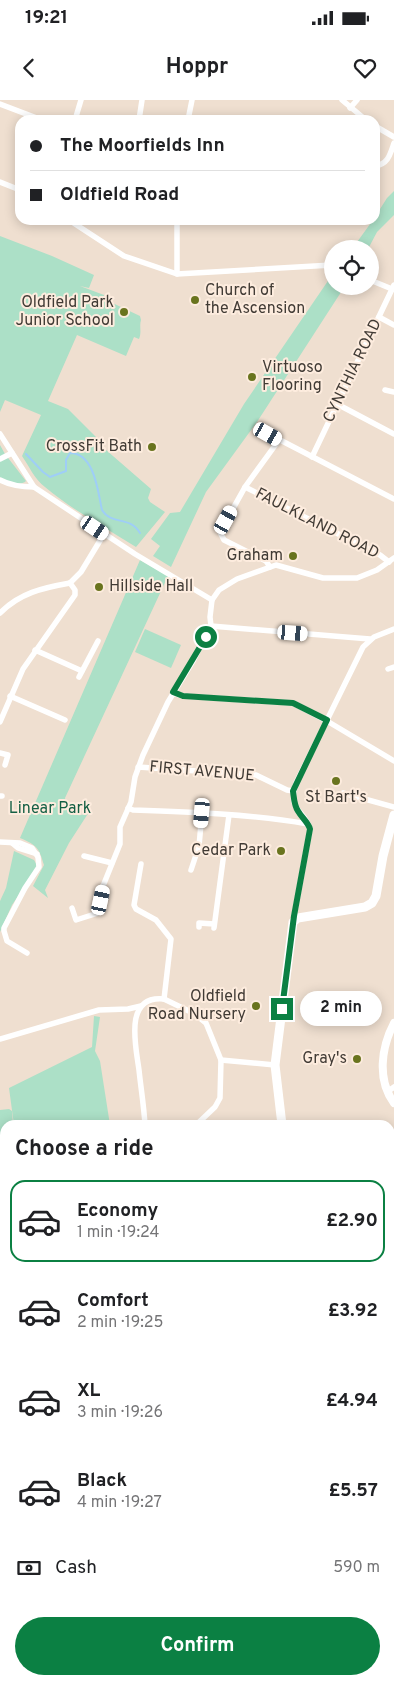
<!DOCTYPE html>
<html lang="en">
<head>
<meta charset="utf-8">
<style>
	:root { --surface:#fff; --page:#f2f2f2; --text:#202124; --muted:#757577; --line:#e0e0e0; --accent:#0b8043 }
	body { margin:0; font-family:Overpass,sans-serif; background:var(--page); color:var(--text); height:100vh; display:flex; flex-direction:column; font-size:19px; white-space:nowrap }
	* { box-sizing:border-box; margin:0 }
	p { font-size:16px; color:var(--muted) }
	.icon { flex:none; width:28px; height:28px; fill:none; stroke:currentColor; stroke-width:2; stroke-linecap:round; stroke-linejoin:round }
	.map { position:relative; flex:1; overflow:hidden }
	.side { position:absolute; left:0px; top:1020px; width:395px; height:565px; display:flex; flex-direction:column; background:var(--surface); border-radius:15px 15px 0 0; box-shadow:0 2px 12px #0003 }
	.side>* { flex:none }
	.top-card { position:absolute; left:15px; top:15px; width:365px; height:110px; border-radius:15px; box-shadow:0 2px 12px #0003; display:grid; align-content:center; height:110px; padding:0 15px; background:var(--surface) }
	.tools { position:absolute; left:324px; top:140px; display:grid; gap:10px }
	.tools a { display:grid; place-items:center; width:55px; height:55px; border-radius:50%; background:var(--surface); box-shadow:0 2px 12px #0003; font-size:25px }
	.end { position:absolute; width:22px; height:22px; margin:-11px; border:6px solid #0b8043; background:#fff; box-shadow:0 0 0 2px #fff }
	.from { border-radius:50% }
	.bubble { position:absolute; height:35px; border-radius:18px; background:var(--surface); box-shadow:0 2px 12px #0003; font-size:16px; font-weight:700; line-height:35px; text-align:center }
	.car { position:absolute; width:15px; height:30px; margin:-15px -8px; border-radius:6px; box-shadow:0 0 4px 1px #0007; background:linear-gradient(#fff 24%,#345 0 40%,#fff 0 76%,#345 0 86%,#fff 0) }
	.top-card b { display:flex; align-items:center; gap:18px; height:48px; font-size:19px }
	.top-card b+b { border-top:1px solid var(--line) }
	.top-card i { width:12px; height:12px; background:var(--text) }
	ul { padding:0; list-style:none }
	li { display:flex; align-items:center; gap:15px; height:82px; margin:0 10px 8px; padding:0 5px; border:2px solid transparent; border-radius:15px }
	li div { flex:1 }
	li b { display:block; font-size:19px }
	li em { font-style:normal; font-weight:700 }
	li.active { border-color:var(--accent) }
	li>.icon { width:45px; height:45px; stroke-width:1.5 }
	h2 { padding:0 15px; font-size:22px; line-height:60px }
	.pay { display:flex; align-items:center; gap:12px; height:55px; padding:0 15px; font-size:19px }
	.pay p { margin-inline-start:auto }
	.button { display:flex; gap:10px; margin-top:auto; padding:10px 15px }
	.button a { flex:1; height:58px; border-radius:30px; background:var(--accent); color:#fff; font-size:20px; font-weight:700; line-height:58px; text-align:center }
	.status { display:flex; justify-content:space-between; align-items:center; height:35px; padding:0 25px; background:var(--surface); direction:ltr }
	.status svg { height:14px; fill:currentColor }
	header { display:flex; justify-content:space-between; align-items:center; height:65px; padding:0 15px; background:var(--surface); font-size:22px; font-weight:700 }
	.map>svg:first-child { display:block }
	.green { fill:#ace0c7 }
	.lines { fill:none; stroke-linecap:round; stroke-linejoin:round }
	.stream { stroke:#9fcef7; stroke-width:2 }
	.minor { stroke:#fff; stroke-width:5.5 }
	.tertiary { stroke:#fff; stroke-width:8 }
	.secondary { stroke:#fff; stroke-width:9 }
	.primary { stroke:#fff; stroke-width:9 }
	.route { stroke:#0b8043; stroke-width:6 }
	.poi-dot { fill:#69741e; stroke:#fdecde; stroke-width:2 }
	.labels { text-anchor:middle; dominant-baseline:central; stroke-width:4; stroke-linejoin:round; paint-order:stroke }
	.poi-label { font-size:16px; fill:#413b35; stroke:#fdecde; text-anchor:end }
	.street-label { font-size:16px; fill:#413b35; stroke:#fdecde }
	.park-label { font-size:16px; fill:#145f44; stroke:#fdecde }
</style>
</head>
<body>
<div class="status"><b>19:21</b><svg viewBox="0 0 49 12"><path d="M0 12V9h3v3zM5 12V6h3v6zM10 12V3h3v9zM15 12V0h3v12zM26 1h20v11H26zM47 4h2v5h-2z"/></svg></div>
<header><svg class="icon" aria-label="back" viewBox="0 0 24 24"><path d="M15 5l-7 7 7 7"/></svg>Hoppr<svg class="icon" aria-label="heart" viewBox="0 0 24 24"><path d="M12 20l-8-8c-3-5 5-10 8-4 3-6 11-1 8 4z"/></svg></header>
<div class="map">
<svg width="394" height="1585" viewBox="0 0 394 1585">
	<rect width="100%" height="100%" fill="#efdfd0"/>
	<g class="green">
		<polygon points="394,91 394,115 377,132 368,149 352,149 373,120 375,120 375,117 387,98"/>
		<path d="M0,136L52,156L94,175L89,188L80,186L104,195V199L140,216L141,220C139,226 142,232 139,239L134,237L126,256L77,235L48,301L68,309L98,339V343L151,389L148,398L150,402L165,412L136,447C106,428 72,410 45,387C35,380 29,366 22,356L41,315L5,300L0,312Z"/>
		<polygon points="332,175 332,186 345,186 257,322 206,392 171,467 153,456 160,446 151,439 170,413 180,412 244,304"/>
		<path d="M0,345L5,354L26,381C20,387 6,382 0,377Z"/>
		<path d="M140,460L168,476L65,698C66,705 72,717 81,715C84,714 86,713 89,712L69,743L45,790L48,798L33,786L44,765C39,748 37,745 20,738Z"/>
		<polygon points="145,529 181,545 171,568 135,552"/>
		<polygon points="14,751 34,760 38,767 12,805 0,832 0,801 6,788"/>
		<polygon points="94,916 100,917 95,951 100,961 110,1025 14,1025 9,988 92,947"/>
		<polygon points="9,1009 12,1011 13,1025 5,1025 5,1194 0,1193 0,1010"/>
		<polygon points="394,1444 394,1585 169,1585 169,1580 390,1580 390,1465"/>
		<polygon points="2,1543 5,1543 5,1580 109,1580 101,1585 0,1585 0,1562 4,1562"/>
	</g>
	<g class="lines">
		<path class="stream" d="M26,354L43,372L50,377L66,371V360L70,353C95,353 98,393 102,410C112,426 129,415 140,433"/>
		<g class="minor">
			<polyline points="342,0 366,20"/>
			<polyline points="0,4 42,20"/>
			<polyline points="350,8 357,0"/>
			<polyline points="75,20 81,0"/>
			<polyline points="139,20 142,0"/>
			<polyline points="188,20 192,0"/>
			<polyline points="375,26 394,37"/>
			<path d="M375,66C388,64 390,55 394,43"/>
			<polyline points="0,82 20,90"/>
			<polyline points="69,120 124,156 177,174 332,165"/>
			<polyline points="177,120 177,174"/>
			<polyline points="370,180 392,189"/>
			<polyline points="379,217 394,225"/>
			<polyline points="385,290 394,292"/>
			<polyline points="337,304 394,334"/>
			<polyline points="257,328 394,399"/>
			<polyline points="0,334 34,387 135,454 212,500"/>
			<polyline points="312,357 394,185"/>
			<polyline points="0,359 12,353"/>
			<path d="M0,380C11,386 22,387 34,387"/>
			<polyline points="245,387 380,455 389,462"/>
			<polyline points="270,467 266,461 224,440 220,432 245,387 279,340"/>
			<polyline points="70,483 81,472 104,434"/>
			<path d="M0,513C20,493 42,488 70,483"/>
			<polyline points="211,526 210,517 212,500 219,490 237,479 276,465 323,478 357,478 377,470 394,458"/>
			<polyline points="211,526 370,539"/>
			<polyline points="35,550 82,571"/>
			<polyline points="388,569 394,567"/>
			<polyline points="79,577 98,541"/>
			<polyline points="173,593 183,596 293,603 327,621 394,661"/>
			<polyline points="10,596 65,620"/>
			<polyline points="0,622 23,569 75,495 75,490 70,483"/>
			<polyline points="0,653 8,655 5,665"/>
			<polyline points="138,667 256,675 287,690 293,691"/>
			<polyline points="343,693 394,707"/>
			<polyline points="0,696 2,696"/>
			<path d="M128,708L133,710C192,712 250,714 308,724"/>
			<polyline points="0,742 20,743 32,748 38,757 39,767 25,788 4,828 4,831 7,841 27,853"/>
			<polyline points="12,743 18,748 37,754"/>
			<polyline points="84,756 112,763"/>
			<polyline points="141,764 134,805 136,809 156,820 171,839 164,899"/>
			<polyline points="191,770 199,746 202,713"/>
			<polyline points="72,808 76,820 98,813 103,786 120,744 120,727 131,702 135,677 143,655 168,602 193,561 211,526"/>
			<path d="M293,822L310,729C304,709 287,711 296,683L363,547L374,537L394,529"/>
			<polyline points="199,827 199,823 214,824"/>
			<polyline points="214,828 229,715"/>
			<polyline points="0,939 99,910 128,909 141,906"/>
			<polyline points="221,960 275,965"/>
			<polyline points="387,992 394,987"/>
			<path d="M145,1025C144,1007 141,989 139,970C136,947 123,895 164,899L195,914L206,923L221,960L220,998L215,1007L196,1025"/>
			<polyline points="390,1139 394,1139"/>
			<polyline points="390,1219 394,1221"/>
			<polyline points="0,1346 5,1358"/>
			<polyline points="0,1424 5,1422"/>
			<polyline points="323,1580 327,1585"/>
			<polyline points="197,1585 199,1580"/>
		</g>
		<g class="tertiary">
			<path d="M394,923C381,948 377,980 394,1003"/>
			<polyline points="0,1199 5,1199"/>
		</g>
		<polyline class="secondary" points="282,1025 275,965 293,822 298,818 365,807 372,803 376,796 383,756 394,715"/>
		<g class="primary">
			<polyline points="390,1050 394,1050"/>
			<polyline points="0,1240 5,1239"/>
		</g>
	</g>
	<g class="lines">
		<path class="route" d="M206,537L173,592L183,596L293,603L327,620L293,691C294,698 294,705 298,711C302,718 308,722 310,729L294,816L282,909"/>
	</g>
	<g class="poi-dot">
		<circle cx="195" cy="200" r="5"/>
		<circle cx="124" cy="212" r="5"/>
		<circle cx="252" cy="277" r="5"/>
		<circle cx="152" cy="347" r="5"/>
		<circle cx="293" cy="456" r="5"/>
		<circle cx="99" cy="487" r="5"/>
		<circle cx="336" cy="681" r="5"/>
		<circle cx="281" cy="751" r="5"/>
		<circle cx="256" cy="906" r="5"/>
		<circle cx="357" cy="959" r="5"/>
	</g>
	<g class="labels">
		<g class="poi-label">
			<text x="205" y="191" text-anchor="start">Church of<tspan x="205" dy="18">the Ascension</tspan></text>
			<text x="114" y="203">Oldfield Park<tspan x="114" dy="18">Junior School</tspan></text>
			<text x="262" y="268" text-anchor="start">Virtuoso<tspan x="262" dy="18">Flooring</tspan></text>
			<text x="142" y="347">CrossFit Bath</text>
			<text x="283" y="456">Graham</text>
			<text x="109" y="487" text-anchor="start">Hillside Hall</text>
			<text x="336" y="698" text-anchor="middle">St Bart's</text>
			<text x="271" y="751">Cedar Park</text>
			<text x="246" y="897">Oldfield<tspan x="246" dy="18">Road Nursery</tspan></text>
			<text x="347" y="959">Gray's</text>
		</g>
		<g class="street-label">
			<text transform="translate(353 271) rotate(-64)">CYNTHIA ROAD</text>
			<text transform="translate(317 424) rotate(27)">FAULKLAND ROAD</text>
			<text transform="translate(202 672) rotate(5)">FIRST AVENUE</text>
		</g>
		<g class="park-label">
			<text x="50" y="709">Linear Park</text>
		</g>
	</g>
</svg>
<div class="tools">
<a><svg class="icon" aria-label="locate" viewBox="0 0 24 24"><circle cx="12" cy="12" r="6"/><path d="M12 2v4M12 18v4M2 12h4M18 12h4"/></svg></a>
</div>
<i class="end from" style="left:206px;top:537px"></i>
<i class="end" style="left:282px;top:909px"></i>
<div class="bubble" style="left:300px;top:891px;width:82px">2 min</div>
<i class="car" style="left:268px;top:334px;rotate:119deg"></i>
<i class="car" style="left:226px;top:420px;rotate:29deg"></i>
<i class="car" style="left:95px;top:428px;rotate:124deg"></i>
<i class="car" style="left:293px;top:533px;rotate:94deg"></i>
<i class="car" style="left:202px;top:713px;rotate:185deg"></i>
<i class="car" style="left:101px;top:800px;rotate:12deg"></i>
<div class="top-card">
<b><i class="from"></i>The Moorfields Inn</b>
<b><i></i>Oldfield Road</b>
</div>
<section class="side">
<h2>Choose a ride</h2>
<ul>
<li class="active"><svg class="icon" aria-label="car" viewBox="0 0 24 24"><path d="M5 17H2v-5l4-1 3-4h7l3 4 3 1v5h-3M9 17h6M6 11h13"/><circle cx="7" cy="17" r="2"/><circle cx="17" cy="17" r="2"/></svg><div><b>Economy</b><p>1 min · 19:24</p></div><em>£2.90</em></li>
<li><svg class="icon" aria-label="car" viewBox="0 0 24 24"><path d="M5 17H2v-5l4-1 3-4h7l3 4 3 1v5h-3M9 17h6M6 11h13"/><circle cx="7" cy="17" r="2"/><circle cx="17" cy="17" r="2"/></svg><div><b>Comfort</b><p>2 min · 19:25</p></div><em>£3.92</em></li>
<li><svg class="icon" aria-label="car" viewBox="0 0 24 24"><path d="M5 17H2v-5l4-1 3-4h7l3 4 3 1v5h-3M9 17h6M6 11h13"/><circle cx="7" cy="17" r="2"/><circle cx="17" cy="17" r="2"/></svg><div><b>XL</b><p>3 min · 19:26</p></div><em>£4.94</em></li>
<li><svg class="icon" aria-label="car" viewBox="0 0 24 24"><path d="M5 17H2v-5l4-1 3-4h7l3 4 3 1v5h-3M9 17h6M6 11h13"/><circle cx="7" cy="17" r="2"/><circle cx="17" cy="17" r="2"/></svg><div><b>Black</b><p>4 min · 19:27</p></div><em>£5.57</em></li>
</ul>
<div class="pay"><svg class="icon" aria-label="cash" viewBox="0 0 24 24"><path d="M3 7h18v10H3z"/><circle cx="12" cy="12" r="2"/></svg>Cash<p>590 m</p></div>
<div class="button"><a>Confirm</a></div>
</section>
</div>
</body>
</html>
